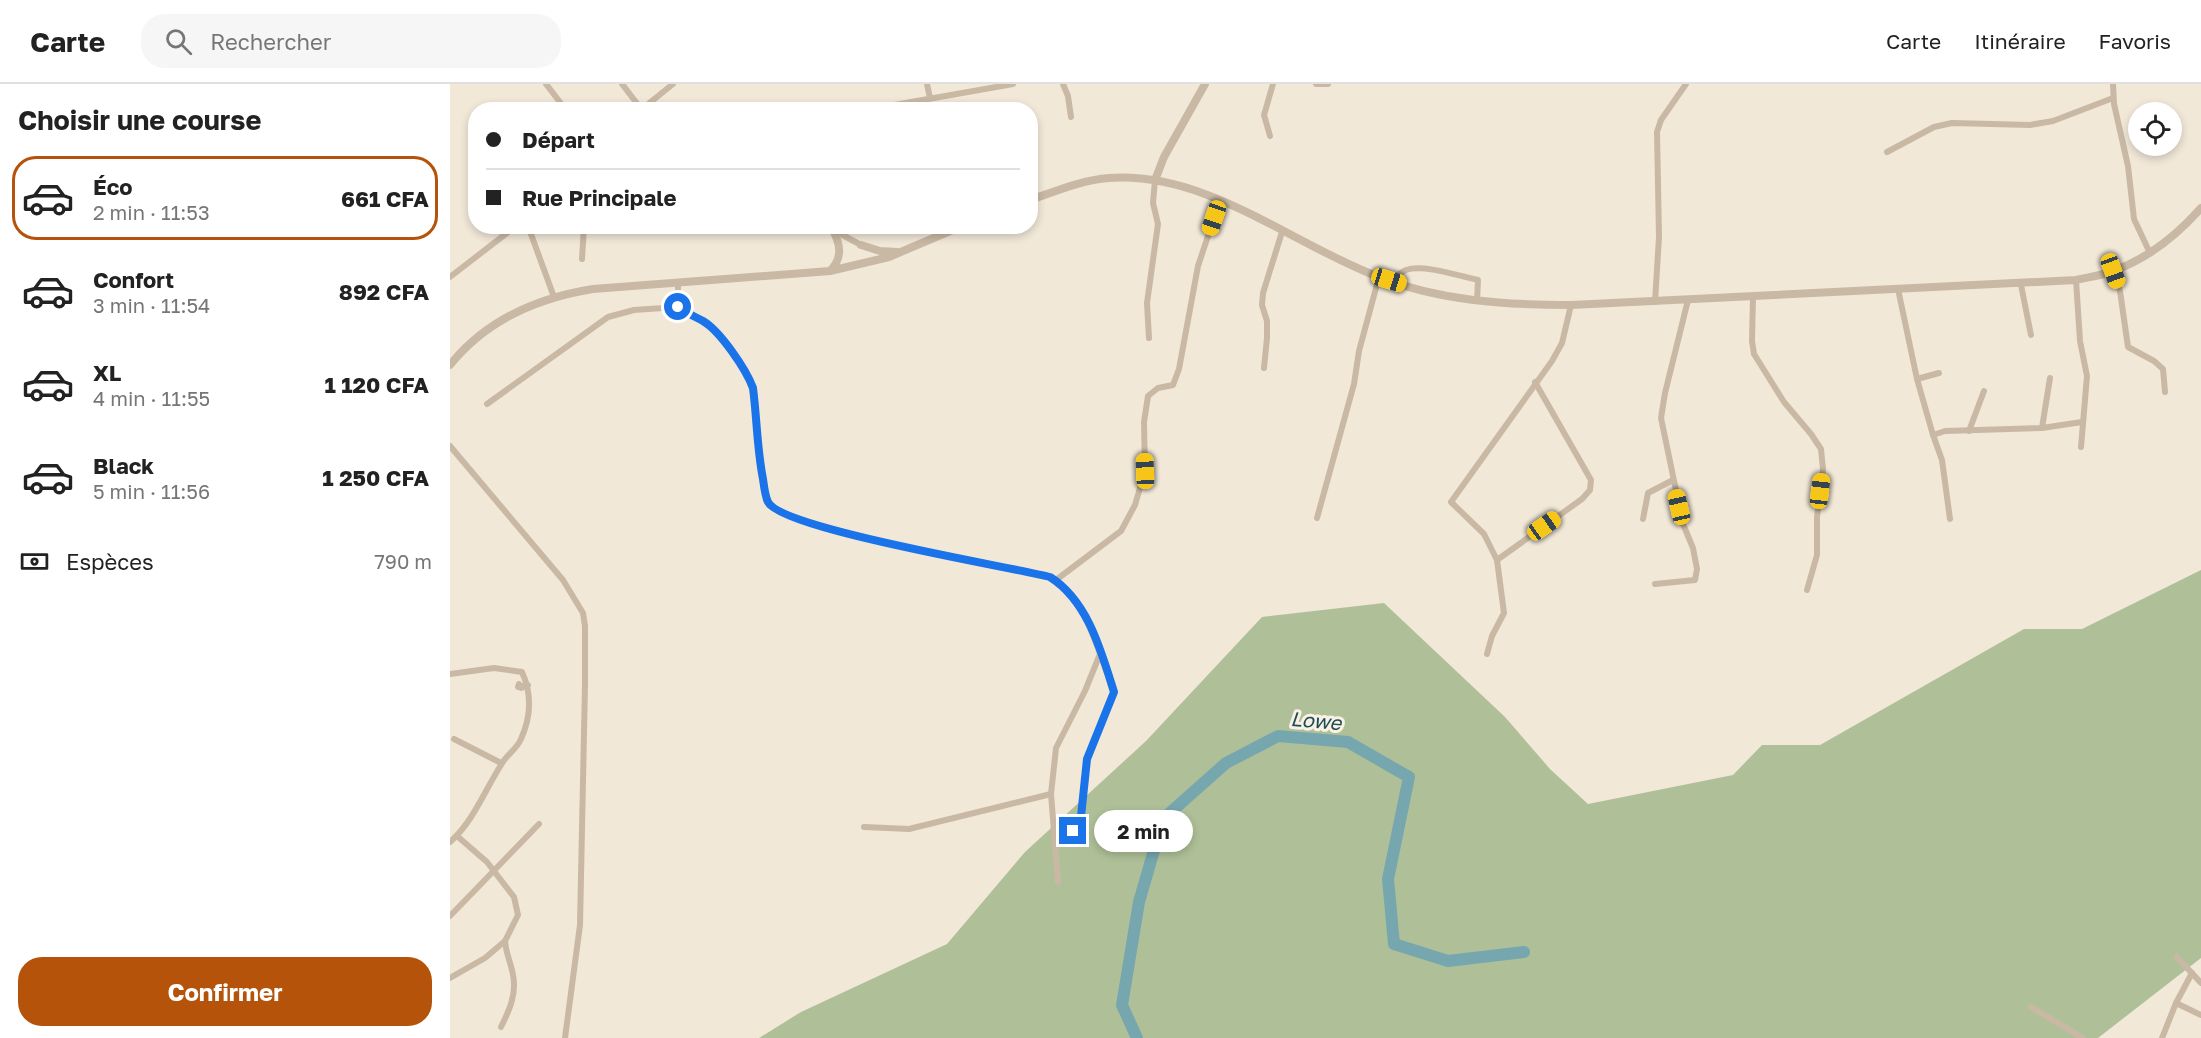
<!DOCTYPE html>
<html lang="fr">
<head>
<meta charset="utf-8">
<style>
	:root { --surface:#fff; --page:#f6f6f6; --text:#222; --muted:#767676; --line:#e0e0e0; --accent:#b45309 }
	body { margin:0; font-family:"Golos Text",sans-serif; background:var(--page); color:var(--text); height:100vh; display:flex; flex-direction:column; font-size:22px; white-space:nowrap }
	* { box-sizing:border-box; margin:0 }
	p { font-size:20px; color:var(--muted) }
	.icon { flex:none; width:33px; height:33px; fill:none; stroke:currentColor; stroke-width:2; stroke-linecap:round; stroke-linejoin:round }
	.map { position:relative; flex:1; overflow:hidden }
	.details { display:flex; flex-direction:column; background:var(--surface); width:450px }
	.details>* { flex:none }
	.banner { position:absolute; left:18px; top:18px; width:570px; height:132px; border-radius:24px; box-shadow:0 3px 9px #0003; display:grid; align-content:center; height:132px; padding:0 18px; background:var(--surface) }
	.tools { position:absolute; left:1678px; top:18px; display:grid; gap:12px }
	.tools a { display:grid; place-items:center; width:54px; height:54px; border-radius:50%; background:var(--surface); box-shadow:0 3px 9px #0003; font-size:30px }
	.end { position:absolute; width:27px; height:27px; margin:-14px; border:8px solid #1a73e8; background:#fff; box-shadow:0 0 0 3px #fff }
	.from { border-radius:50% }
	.bubble { position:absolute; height:42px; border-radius:21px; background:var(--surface); box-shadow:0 3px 9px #0003; font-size:20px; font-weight:700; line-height:42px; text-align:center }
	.car { position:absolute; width:18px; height:36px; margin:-18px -9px; border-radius:8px; box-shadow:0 0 4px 2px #0007; background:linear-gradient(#f5c518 24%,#345 0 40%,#f5c518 0 76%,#345 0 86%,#f5c518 0) }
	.banner b { display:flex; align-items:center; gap:21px; height:57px; font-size:22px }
	.banner b+b { border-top:2px solid var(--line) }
	.banner i { width:15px; height:15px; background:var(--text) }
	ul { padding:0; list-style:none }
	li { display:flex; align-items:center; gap:18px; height:84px; margin:0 12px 9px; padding:0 6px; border:3px solid transparent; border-radius:24px }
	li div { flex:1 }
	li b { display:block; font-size:22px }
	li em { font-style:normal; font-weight:700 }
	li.on { border-color:var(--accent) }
	li>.icon { width:54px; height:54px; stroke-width:1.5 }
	h2 { padding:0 18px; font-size:27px; line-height:72px }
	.pay { display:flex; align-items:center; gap:15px; height:66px; padding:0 18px; font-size:22px }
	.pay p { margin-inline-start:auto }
	.primary-button { display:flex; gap:12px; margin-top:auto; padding:12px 18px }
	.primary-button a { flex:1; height:69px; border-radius:24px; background:var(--accent); color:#fff; font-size:24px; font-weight:700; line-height:69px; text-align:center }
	header { display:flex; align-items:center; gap:36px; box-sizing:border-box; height:84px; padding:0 30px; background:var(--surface); border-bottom:2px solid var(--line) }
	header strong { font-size:28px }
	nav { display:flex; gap:33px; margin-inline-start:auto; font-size:21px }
	.search { width:420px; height:54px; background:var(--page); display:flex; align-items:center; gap:15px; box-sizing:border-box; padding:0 21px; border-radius:24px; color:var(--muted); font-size:22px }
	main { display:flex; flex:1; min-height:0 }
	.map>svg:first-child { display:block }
	.green { fill:#afc098 }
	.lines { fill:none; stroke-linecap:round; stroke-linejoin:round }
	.river { stroke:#77a7ae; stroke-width:12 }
	.minor { stroke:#c9b9a4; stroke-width:6 }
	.tertiary { stroke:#c9b9a4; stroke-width:8 }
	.route { stroke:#1a73e8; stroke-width:8 }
	.labels { text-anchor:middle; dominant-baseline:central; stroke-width:6; stroke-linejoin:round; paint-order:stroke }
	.water-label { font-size:20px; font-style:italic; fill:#1c4c56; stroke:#f9f1e4 }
</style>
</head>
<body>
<header>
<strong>Carte</strong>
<div class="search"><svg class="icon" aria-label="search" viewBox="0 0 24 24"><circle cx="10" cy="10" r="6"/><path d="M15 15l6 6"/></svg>Rechercher</div>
<nav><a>Carte</a><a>Itinéraire</a><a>Favoris</a></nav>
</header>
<main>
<section class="details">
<h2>Choisir une course</h2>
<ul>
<li class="on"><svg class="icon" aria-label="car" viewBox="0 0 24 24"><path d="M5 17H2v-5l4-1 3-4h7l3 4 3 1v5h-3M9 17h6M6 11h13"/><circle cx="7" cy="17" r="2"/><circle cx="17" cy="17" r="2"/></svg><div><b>Éco</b><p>2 min · 11:53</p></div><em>661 CFA</em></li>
<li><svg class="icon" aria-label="car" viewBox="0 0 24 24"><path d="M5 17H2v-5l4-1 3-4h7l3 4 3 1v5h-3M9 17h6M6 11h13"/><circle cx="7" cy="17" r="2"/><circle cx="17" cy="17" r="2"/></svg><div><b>Confort</b><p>3 min · 11:54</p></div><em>892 CFA</em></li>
<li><svg class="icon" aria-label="car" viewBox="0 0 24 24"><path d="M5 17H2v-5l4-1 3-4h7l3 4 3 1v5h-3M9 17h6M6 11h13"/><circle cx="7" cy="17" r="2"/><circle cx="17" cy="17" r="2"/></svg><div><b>XL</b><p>4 min · 11:55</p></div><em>1 120 CFA</em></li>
<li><svg class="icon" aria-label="car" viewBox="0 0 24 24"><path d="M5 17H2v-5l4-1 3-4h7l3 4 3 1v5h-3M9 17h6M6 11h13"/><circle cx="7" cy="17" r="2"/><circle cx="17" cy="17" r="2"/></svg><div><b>Black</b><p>5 min · 11:56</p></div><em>1 250 CFA</em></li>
</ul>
<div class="pay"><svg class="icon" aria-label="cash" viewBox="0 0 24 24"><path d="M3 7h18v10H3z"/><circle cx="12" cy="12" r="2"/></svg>Espèces<p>790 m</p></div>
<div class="primary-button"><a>Confirmer</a></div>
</section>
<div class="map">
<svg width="1751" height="954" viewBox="0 0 1751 954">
	<rect width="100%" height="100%" fill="#f1e8d8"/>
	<polygon class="green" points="1751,486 1751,874 1648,954 309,954 351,928 497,860 575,768 696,657 812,533 934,519 1055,633 1100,685 1138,720 1283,691 1312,661 1370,661 1574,545 1632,545"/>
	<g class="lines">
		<polyline class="river" points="687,954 672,921 689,818 713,735 776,679 828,652 898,658 959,693 938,795 944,860 998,877 1074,868"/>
		<g class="minor">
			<polyline points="96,0 116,26"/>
			<polyline points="172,0 192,26"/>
			<polyline points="477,0 480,14"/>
			<polyline points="613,0 618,12 621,33"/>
			<polyline points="866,0 878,0"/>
			<polyline points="1663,0 1664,20 1678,82 1684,135 1699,167"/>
			<polyline points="192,25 223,0"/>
			<polyline points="416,26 563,0"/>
			<polyline points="820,52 814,31 823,0"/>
			<polyline points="1437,68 1484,43 1502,39 1580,41 1603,37 1663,14"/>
			<polyline points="78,142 104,213"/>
			<polyline points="376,142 411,161"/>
			<polyline points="132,175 134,142"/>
			<polyline points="1663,187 1670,207 1678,263 1704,277 1713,285 1715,308"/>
			<polyline points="0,193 66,142"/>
			<polyline points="1626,196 1630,257 1637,292 1631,363"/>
			<path d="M939,197C944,193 950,189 956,186C974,180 1009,192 1028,196L1027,217"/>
			<path d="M228,200V223C236,229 244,232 253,237C270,247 296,285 303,304C307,335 307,365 313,395C314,402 315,412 318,418C331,445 561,483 600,493C628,510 639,540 650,570L635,607L606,664L601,710L608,798"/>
			<polyline points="1571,201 1581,251"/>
			<polyline points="1448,205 1467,295 1483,351 1495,347 1592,344 1632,338"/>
			<polyline points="1303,213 1302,257 1304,270 1334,318 1361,350 1371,365 1373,385 1367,433 1367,471 1357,506"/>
			<polyline points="1205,218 1209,153 1207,48 1211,36 1236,0"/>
			<polyline points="699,254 697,219 708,140 703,119 705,96"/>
			<polyline points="814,284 817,254 817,237 812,221 813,209 832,148"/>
			<polyline points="1467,295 1489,289"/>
			<polyline points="37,320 158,233 184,226 228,223"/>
			<polyline points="1592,344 1600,294"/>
			<polyline points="1519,347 1534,307"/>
			<polyline points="1483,351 1492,376 1500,435"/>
			<polyline points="0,362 113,496 133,529 135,542 135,601 130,841 115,954"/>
			<polyline points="867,434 904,300 909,267 929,193"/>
			<polyline points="1193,435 1198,409 1223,396"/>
			<polyline points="1047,476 1132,415 1140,406 1141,396 1085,298"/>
			<polyline points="606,496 671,447 685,421 695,387 694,338 698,312 708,304 723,301 729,285 748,182 770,116"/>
			<polyline points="1205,500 1245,496 1247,485 1243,464 1233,440 1211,334 1215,309 1238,216"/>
			<polyline points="1037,570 1042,552 1054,529 1047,476 1034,450 1001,418 1102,277 1112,259 1121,221"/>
			<path d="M0,590L44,584L72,588C82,610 81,633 71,655C67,665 56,671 51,681C35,706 23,738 0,758"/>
			<polygon points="69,600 71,604 78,601 68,603"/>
			<polyline points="4,655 51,679"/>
			<polyline points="414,743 459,745 601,710"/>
			<polyline points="605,747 623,747 630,742 637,675 664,608 650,570"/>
			<polyline points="0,832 89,740"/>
			<polyline points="1727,873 1751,899"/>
			<polyline points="0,894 35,874 55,857 68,831 64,813 37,778 7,752"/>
			<polyline points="1726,919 1751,931"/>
			<polyline points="1581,923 1633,954"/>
			<path d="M51,943C59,927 67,910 63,891C61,879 56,870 55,857"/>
			<polyline points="1712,954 1726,919 1742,889"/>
		</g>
		<g class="tertiary">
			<polyline points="705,96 714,73 755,0"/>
			<path d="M580,116C606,107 632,96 659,94C757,87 841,160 929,193C990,217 1056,221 1121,221L1626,196C1638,193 1651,192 1663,187C1697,175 1728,150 1751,124"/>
			<polyline points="411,161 430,167 447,168"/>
			<path d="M380,187C393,174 391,160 382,145"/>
			<path d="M0,281C36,236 87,214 143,205L380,187L439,173L512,142"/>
		</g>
	</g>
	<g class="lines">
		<path class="route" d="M228,223C236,229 244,232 253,237C270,247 296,285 303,304C307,335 307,365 313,395C314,402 315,412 318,418C331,445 561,483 600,493C638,517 651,567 664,608L637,675L630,742L623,747"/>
	</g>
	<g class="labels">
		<g class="water-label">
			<text transform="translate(866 636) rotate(5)">Lowe</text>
		</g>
	</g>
</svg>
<div class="tools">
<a><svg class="icon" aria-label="locate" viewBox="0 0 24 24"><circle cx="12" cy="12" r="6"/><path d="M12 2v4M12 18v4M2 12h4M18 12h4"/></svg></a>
</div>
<i class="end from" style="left:228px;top:223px"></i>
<i class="end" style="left:623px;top:747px"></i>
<div class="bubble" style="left:644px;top:726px;width:99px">2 min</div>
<i class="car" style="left:764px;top:134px;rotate:199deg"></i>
<i class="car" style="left:1663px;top:187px;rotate:160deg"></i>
<i class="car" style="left:939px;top:196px;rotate:107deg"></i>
<i class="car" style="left:695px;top:387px;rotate:358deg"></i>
<i class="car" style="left:1370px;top:407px;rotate:7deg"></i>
<i class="car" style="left:1229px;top:423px;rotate:347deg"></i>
<i class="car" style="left:1094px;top:442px;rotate:55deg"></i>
<div class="banner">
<b><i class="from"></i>Départ</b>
<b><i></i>Rue Principale</b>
</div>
</div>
</main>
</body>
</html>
